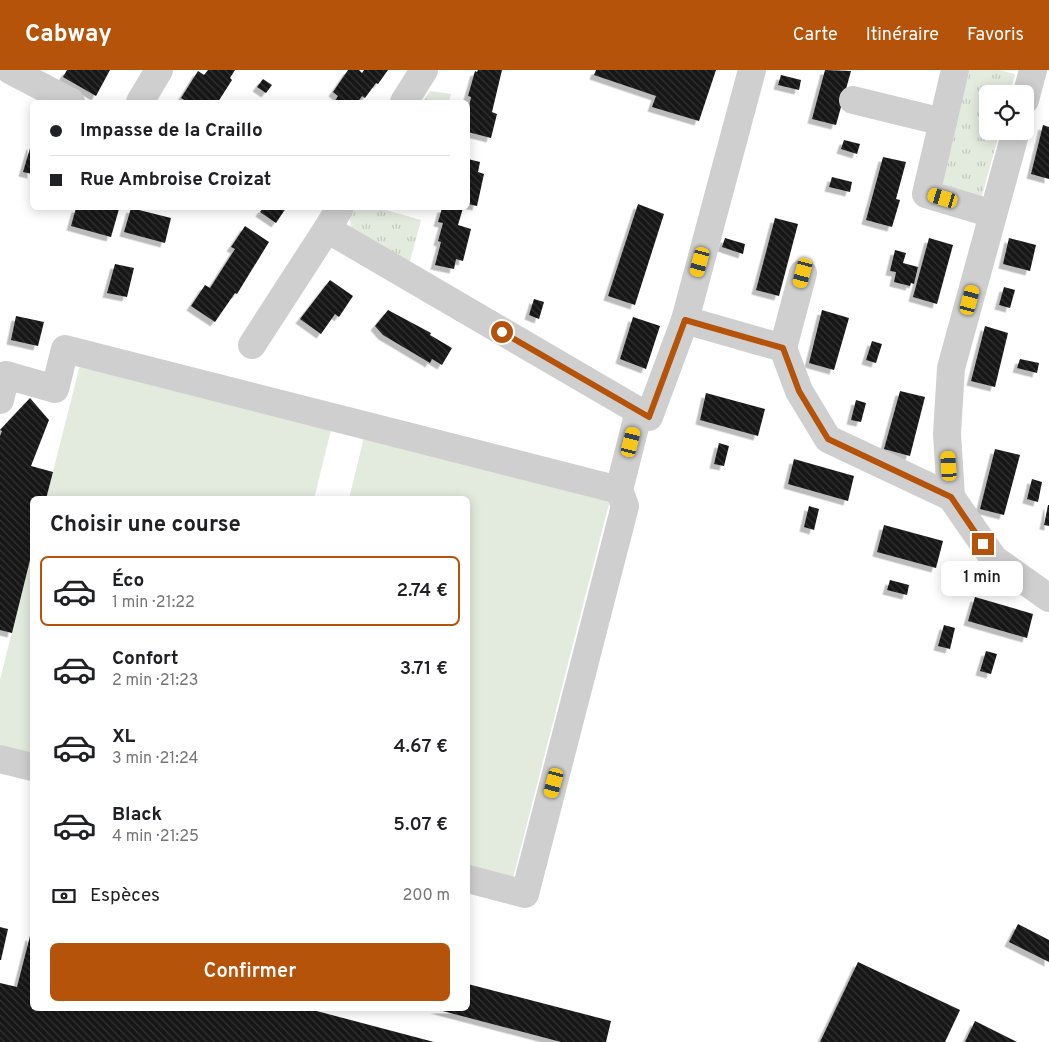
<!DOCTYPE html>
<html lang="fr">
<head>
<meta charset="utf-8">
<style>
	:root { --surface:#fff; --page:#f2f2f2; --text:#202124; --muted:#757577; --line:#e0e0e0; --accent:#b45309 }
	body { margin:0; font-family:Overpass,sans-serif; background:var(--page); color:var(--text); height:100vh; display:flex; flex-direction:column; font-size:19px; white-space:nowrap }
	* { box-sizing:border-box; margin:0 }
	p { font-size:16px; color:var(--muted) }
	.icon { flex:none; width:28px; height:28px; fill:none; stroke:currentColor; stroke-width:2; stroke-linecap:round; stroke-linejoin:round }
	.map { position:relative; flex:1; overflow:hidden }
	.drawer { position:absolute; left:30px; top:426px; width:440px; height:515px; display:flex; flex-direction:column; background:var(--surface); border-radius:8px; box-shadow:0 2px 12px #0003 }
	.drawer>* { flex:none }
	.guide { position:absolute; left:30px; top:30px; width:440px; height:110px; border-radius:8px; box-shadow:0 2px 12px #0003; display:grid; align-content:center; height:110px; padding:0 20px; background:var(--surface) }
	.buttons { position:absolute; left:979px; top:15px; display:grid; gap:10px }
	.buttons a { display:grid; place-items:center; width:55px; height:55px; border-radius:8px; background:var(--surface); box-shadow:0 2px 12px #0003; font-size:25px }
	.end { position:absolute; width:22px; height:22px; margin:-11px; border:6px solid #b45309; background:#fff; box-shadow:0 0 0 2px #fff }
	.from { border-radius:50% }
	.bubble { position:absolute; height:35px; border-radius:8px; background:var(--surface); box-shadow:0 2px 12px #0003; font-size:16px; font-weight:600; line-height:35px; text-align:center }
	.car { position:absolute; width:15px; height:30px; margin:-15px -8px; border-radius:6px; box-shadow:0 0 4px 1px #0007; background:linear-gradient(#f5c518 24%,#345 0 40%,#f5c518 0 76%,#345 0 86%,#f5c518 0) }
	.guide b { display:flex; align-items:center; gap:18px; height:48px; font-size:19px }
	.guide b+b { border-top:1px solid var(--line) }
	.guide i { width:12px; height:12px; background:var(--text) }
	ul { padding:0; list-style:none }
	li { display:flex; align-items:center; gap:15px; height:70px; margin:0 10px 8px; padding:0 10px; border:2px solid transparent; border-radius:8px }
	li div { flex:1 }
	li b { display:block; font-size:19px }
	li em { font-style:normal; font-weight:600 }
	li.current { border-color:var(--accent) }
	li>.icon { width:45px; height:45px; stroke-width:1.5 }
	h2 { padding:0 20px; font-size:22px; line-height:60px }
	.pay { display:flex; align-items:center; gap:12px; height:55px; padding:0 20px; font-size:19px }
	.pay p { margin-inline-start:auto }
	.button { display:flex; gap:10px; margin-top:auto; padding:10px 20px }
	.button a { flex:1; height:58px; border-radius:8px; background:var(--accent); color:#fff; font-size:20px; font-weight:600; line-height:58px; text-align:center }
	header { display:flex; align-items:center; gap:30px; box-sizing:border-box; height:70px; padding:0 25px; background:var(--accent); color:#fff }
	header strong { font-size:24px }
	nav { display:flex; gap:28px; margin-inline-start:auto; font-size:18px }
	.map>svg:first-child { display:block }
	.grass { fill:url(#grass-tufts) }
	.pitch { fill:#e3eade }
	.building { fill:url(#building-back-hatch); filter:url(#shadow) }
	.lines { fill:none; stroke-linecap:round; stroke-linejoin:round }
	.minor { stroke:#cfcfcf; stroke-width:28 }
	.route { stroke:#b45309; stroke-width:6 }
</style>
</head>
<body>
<header>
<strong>Cabway</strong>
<nav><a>Carte</a><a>Itinéraire</a><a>Favoris</a></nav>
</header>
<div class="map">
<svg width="1049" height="972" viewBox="0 0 1049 972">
	<defs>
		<pattern id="grass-tufts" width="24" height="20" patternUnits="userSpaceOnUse" patternTransform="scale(1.25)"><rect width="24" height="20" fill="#e3eade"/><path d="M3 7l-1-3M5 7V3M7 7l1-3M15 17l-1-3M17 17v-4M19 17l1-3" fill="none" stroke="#c3c9bf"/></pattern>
		<pattern id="building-back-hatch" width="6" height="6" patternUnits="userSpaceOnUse" patternTransform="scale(1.25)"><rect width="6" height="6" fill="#191919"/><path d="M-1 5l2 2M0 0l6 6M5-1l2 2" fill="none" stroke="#323232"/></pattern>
		<filter id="shadow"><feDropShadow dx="-4.5" dy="4.5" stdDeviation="0" flood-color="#0004"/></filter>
	</defs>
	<rect width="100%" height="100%" fill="#fff"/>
	<g class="grass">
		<polygon points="962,0 999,0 1015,4 1010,24 988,24 988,61 1000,61 981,129 934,118"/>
		<polygon points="430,21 451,24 449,32 422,32"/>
		<polygon points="355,138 379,138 421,150 408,199 352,168 350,149"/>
	</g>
	<g class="pitch">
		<polygon points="81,291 332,356 314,429 46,429"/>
		<polygon points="365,363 611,426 513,808 468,796 468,429 349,429"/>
		<polygon points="32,481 32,685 0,676 0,610"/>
	</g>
	<g class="building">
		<polygon points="67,0 110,0 96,26 63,7"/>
		<polygon points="208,0 235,0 230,8 232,10 218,32 188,32 181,28 198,1 204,5"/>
		<polygon points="348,0 359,0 362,3 364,0 388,0 378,14 376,13 365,28 362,26 358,32 334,32 338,26 333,22"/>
		<polygon points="478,0 502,0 492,42 497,44 491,68 468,62 468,42 471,27 468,26 475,1 477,2"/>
		<polygon points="596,0 716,0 699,51 652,37 656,26 594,5"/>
		<polygon points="825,0 851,1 836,55 812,49"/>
		<polygon points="781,5 801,10 799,20 778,15"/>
		<polygon points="263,9 272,15 266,23 257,17"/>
		<polygon points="1043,55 1049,57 1049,109 1031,104"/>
		<polygon points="844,70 860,74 857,84 841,79"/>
		<polygon points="31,75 32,76 32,104 23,102"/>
		<polygon points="883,87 906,92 896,129 900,130 892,157 866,150"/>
		<polygon points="468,89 480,92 478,102 484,104 477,136 468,134"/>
		<polygon points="832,107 852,112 850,122 829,117"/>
		<polygon points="638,134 664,144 635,235 608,226"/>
		<polygon points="76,138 119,139 111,167 71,156"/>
		<polygon points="131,138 171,148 165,173 124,162"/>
		<polygon points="263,138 286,138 276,153 260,142"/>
		<polygon points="442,138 463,138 458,155 471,159 463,191 456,189 454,199 435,195 441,172 438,171 443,153 438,152"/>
		<polygon points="775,148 798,154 779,226 756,220"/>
		<polygon points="245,156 269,172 237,224 235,223 215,252 191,236 205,215 210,218 235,179 231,177"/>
		<polygon points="725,168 745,174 743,184 722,177"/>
		<polygon points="929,168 953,175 937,234 913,227"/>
		<polygon points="1009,168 1036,175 1030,201 1003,194"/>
		<polygon points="895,180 906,183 903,193 918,197 914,214 911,213 910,216 894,212 896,202 890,201"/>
		<polygon points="115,194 134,198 127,227 107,223"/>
		<polygon points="330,210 353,226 339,247 335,244 321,264 300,249"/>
		<polygon points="1004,217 1015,220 1010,238 999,235"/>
		<polygon points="534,229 544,232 539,249 529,245"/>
		<polygon points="388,240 431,263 430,265 452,278 442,295 432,289 430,293 383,265 375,256"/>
		<polygon points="822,240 849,248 834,300 809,293"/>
		<polygon points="16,246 44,252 38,276 11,270"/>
		<polygon points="633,247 660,256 646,299 620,289"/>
		<polygon points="985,256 1008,263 995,317 971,311"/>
		<polygon points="872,271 882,274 876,293 866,290"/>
		<polygon points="1020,289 1039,293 1037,303 1017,298"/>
		<polygon points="900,321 925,327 910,386 884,379"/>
		<polygon points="706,323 765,339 758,366 700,350"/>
		<polygon points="30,328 49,350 31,396 53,402 46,429 32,429 32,482 12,563 0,560 0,366 2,361 0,360"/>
		<polygon points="856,330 866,333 861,352 851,350"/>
		<polygon points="719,373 729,376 724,396 714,394"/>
		<polygon points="995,379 1020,385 1004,445 980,439"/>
		<polygon points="794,389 854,406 848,431 788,414"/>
		<polygon points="1032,409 1042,412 1038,432 1027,429"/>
		<polygon points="1048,435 1049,435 1049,456 1044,455"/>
		<polygon points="809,436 819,439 814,460 804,457"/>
		<polygon points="884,455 943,471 936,498 877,482"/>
		<polygon points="890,510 909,515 907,525 887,520"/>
		<polygon points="975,527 1033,544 1027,568 968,551"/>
		<polygon points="944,555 955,558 950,579 938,576"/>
		<polygon points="986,581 997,584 991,604 980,601"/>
		<polygon points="1018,854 1049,870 1049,892 1009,872"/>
		<polygon points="0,857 8,859 1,890 0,890"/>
		<polygon points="30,866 32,867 32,939 309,939 434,972 0,972 0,913 17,917"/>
		<polygon points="858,892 960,940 945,972 820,972"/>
		<polygon points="468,914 611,951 606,972 561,972 435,939 468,939"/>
		<polygon points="975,951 1017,972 965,972"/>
	</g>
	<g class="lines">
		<g class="minor">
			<polyline points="10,0 71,32"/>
			<polyline points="955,0 926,124 993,144"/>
			<polyline points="853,30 943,52"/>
			<polyline points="1025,30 1033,0"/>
			<polyline points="140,32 159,0"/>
			<polyline points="404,32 424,0"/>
			<polyline points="1016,61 951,298 947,364 951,427 994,489 1049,528"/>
			<polyline points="340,138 327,159 649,347 685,250 752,0"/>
			<polyline points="685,250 783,278 799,321 828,369 951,427"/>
			<polyline points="252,275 327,159"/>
			<polyline points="783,278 803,203"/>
			<polyline points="0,330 6,305 55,319 65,279 619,420 639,341"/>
			<polyline points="0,689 32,697"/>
			<polyline points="468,809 525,824 625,436 619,420"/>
		</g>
	</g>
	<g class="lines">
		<polyline class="route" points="502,262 649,347 685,250 783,278 799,321 828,369 951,427 983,474"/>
	</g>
</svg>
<div class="buttons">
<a><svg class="icon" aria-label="locate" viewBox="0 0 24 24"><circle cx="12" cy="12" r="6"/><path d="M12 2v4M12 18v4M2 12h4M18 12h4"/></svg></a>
</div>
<i class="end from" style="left:502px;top:262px"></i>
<i class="end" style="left:983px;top:474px"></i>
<div class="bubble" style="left:941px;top:491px;width:82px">1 min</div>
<i class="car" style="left:943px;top:128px;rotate:287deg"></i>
<i class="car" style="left:700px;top:192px;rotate:195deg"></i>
<i class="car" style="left:803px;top:203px;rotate:195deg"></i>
<i class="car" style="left:970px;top:230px;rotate:15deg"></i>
<i class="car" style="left:631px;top:372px;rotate:14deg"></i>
<i class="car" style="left:949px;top:396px;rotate:356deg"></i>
<i class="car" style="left:554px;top:713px;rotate:195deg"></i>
<div class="guide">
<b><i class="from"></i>Impasse de la Craillo</b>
<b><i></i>Rue Ambroise Croizat</b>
</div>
<section class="drawer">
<h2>Choisir une course</h2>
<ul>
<li class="current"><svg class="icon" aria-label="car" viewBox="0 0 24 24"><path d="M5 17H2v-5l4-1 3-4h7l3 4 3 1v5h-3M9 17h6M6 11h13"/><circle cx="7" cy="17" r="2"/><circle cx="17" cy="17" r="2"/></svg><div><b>Éco</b><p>1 min · 21:22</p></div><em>2.74 €</em></li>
<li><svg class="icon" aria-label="car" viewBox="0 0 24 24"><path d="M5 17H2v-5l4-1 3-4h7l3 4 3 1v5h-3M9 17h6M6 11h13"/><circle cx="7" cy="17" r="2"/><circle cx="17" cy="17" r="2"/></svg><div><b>Confort</b><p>2 min · 21:23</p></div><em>3.71 €</em></li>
<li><svg class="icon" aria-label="car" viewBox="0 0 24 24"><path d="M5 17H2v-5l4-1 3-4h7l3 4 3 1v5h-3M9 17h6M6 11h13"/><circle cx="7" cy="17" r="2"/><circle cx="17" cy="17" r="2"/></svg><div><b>XL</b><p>3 min · 21:24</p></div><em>4.67 €</em></li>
<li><svg class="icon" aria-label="car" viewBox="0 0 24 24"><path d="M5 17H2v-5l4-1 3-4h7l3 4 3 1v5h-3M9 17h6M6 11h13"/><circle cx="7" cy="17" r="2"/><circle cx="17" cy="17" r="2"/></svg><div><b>Black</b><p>4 min · 21:25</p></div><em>5.07 €</em></li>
</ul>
<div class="pay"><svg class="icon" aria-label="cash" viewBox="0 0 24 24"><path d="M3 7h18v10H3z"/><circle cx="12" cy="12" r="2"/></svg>Espèces<p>200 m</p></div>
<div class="button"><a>Confirmer</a></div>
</section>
</div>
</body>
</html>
